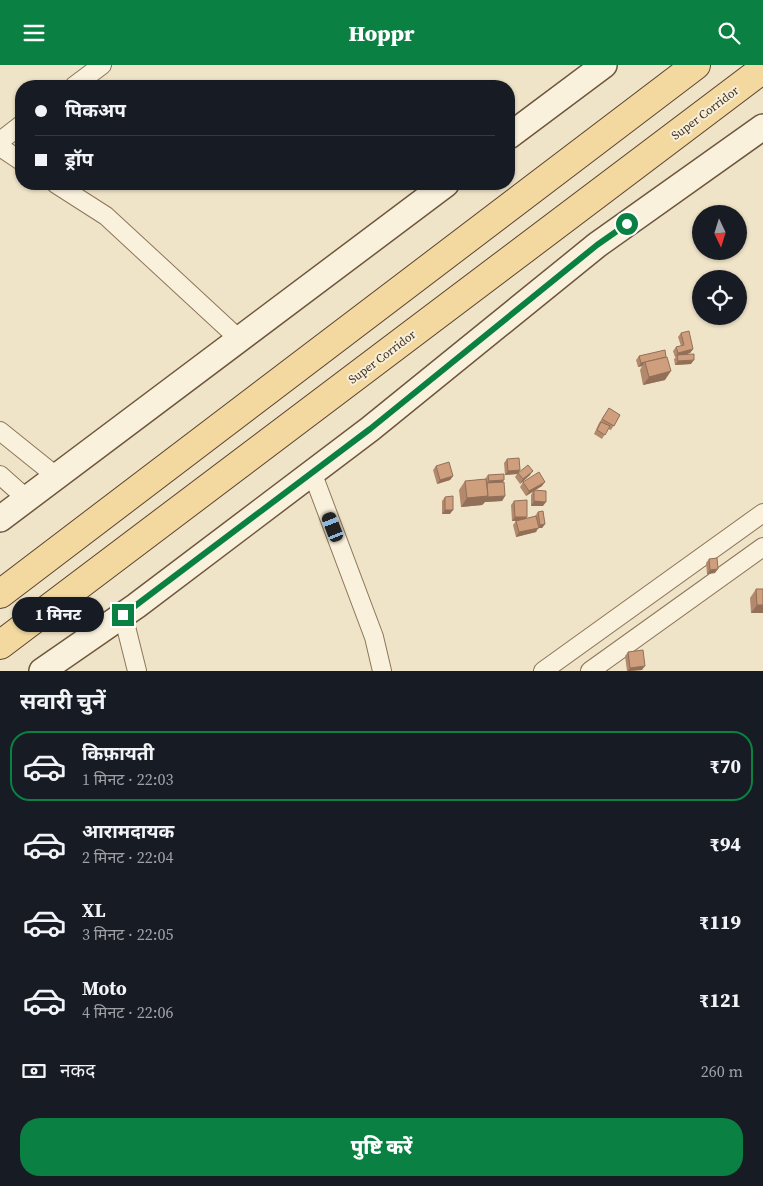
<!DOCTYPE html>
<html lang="hi">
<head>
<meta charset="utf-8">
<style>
	:root { --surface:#171b24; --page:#20242c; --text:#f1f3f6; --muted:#9ea1a6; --line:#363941; --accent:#0b8043 }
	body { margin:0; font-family:"Source Serif 4","Noto Sans Devanagari",serif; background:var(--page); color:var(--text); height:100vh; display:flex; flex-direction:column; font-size:19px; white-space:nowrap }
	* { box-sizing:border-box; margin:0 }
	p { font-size:16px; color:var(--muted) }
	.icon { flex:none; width:28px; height:28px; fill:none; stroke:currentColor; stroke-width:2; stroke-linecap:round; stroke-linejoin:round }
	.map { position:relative; height:606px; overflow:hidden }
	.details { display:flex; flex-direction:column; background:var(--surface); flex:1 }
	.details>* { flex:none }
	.guide { position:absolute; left:15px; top:15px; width:500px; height:110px; border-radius:20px; box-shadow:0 1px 4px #0004; display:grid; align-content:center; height:110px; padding:0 20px; background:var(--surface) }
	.needle { width:32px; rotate:176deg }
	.tools { position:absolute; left:692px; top:140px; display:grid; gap:10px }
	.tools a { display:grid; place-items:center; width:55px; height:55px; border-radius:50%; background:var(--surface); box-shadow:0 1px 4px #0004; font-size:25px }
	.end { position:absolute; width:22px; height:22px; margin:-11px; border:6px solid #0b8043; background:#fff; box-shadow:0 0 0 2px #fff }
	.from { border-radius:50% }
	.bubble { position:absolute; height:35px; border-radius:18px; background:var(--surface); box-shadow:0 1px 4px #0004; font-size:16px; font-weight:800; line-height:35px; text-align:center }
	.car { position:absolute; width:15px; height:30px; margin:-15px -8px; border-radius:6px; box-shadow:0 0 4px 1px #0007; background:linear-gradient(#222 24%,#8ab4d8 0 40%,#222 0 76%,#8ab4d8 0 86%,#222 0) }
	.guide b { display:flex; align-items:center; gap:18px; height:48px; font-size:19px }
	.guide b+b { border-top:1px solid var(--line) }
	.guide i { width:12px; height:12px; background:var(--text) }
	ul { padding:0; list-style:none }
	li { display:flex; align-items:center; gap:15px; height:70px; margin:0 10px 8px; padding:0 10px; border:2px solid transparent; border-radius:20px }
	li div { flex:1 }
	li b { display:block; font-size:19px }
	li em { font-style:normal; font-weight:800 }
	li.active { border-color:var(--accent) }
	li>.icon { width:45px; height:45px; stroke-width:1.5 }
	h2 { padding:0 20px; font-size:22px; line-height:60px }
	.pay { display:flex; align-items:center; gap:12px; height:55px; padding:0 20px; font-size:19px }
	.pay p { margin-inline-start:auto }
	.cta { display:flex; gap:10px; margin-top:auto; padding:10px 20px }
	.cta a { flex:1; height:58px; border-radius:20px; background:var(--accent); color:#fff; font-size:20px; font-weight:800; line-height:58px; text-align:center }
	header { display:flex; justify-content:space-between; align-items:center; height:65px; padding:0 20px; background:var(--accent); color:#fff; font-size:22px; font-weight:800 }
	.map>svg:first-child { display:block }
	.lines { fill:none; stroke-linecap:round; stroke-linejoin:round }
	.street-casing { stroke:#8d765c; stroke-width:20 }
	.secondary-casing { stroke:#6f573f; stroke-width:28 }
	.primary-casing { stroke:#5b4430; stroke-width:30 }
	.street { stroke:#faf1dc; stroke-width:18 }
	.secondary { stroke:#faf1dc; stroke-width:25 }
	.primary { stroke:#f3d9a0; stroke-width:28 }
	.wall { fill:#b2896c }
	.shaded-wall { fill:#916f58 }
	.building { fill:#cf9f7d; stroke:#916f58 }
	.route { stroke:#0b8043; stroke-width:6 }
	.labels { text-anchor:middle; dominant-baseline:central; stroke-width:4; stroke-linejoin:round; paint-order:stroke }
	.street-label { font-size:12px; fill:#3d2e20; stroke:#f7eed8 }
</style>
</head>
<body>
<header><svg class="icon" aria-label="menu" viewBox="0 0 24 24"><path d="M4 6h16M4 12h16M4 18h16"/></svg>Hoppr<svg class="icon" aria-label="search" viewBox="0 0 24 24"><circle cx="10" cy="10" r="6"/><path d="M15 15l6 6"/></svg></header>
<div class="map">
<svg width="763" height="606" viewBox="0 0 763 606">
	<rect width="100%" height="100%" fill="#f0e4c8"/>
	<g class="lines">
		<g class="street-casing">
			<g id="street">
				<polyline points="74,21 102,0"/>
				<polyline points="0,76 21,60"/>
				<polyline points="0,82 21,96"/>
				<polyline points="56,119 106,151 239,274"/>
				<polyline points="0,366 56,411"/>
				<polyline points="312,407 374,572 382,606"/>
				<polyline points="0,410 27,434"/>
				<polyline points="123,550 137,606"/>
				<polyline points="543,606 763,448"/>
				<polyline points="590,606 763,482"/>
			</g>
		</g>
		<g class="secondary-casing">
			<g id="secondary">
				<polyline points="509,71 604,0"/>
				<polyline points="0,454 446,119"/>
				<polyline points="42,606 136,541 370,364 597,180 763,62"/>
			</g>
		</g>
		<g class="primary-casing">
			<g id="primary">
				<polyline points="0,529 696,0"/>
				<polyline points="0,580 763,4"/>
			</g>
		</g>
		<use href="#street" class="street"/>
		<use href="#secondary" class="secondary"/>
		<use href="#primary" class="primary"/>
	</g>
	<g class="wall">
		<polygon points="681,268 693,284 690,288 685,289 691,299 675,300 674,294 676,292 675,292 673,286 676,282 681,281 678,272"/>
		<polygon points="639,291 665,315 643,320 640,305 642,301 638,302 636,295"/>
		<polygon points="609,343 620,350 611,365 608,364 602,374 594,369 599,358"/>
		<polygon points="507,394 520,405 519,407 530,410 520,419 515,412 517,409 505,410 504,398"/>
		<polygon points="436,401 453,411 450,415 437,419 433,405"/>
		<polygon points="488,410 503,417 505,431 502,436 485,437 482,440 461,442 459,425 465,416 485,414"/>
		<polygon points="523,417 542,421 535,425 543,441 531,441 531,430 533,426 526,431 520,422"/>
		<polygon points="445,432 450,449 442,449 442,436"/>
		<polygon points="514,436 526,454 535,451 538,447 545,459 542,463 538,463 536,467 516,472 513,460 516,456 512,456 511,440"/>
		<polygon points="709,494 715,508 707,509 706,498"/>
		<polygon points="756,524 763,524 763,548 751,548 750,533"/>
		<polygon points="628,587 642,605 627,606 625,591"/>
	</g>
	<g class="shaded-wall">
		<polygon points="693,284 690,288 678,292 677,290 675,292 678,288"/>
		<polygon points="694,295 691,299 675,300 678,296"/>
		<polygon points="645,297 642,301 638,302 641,298"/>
		<polygon points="671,306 665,315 643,320 649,312"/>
		<polygon points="520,405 517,409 505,410 508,406"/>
		<polygon points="533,406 530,410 520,419 523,414"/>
		<polygon points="453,411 450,415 437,419 440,415"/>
		<polygon points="504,415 501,420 486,421 489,416"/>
		<polygon points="545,417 542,421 526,431 529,426"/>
		<polygon points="488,431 505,431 502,436 485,437 482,440 461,442 467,433"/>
		<polygon points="534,436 546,437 543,441 531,441"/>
		<polygon points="445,445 453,445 450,449 442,449"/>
		<polygon points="515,452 527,452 524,456 512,456"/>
		<polygon points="545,459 542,463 538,463 536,467 516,472 519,467 537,463 540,460"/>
		<polygon points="718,504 715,508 707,509 710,505"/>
		<polygon points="757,540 763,540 763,548 751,548"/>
		<polygon points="645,601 642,605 628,606 630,603"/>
	</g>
	<g class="building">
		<polygon points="689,266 693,284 678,288 676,282 684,280 681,268"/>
		<polygon points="665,285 666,292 641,298 639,291"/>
		<polygon points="694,289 694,295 678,296 677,290"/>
		<polygon points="667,292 671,306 649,312 645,297"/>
		<polygon points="609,343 620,350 614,361 602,354"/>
		<polygon points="601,357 610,361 605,370 597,365"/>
		<polygon points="519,393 520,405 508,406 507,394"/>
		<polygon points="449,397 453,411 440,415 436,401"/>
		<polygon points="528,400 533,406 523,414 518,408"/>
		<polygon points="539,407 545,417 529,426 523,417"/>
		<polygon points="504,409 504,415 489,416 488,410"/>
		<polygon points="486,414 488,431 467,433 465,416"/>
		<polygon points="504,417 505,431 488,432 488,431 487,418"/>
		<polygon points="534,425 546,426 546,437 534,436"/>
		<polygon points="453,431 453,445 445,445 445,432"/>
		<polygon points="527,435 527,452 515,452 514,436"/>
		<polygon points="543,446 545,459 540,460 538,447"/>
		<polygon points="536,451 539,463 519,467 516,456"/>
		<polygon points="717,493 718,504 710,505 709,494"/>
		<polygon points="756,524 763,524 763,540 757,540"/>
		<polygon points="643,585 645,601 630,603 628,587"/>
	</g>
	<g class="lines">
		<polyline class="route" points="123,550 370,364 597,180 627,159"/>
	</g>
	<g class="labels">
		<g class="street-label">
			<text transform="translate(705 48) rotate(-37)">Super Corridor</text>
			<text transform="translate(382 292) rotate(-37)">Super Corridor</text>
		</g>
	</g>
</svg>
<div class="tools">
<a><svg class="needle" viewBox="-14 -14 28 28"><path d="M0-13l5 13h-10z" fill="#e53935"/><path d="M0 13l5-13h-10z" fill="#9ea1a6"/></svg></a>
<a><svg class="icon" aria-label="locate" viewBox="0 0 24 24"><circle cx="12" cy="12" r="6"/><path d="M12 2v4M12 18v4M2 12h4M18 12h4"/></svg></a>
</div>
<i class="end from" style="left:627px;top:159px"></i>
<i class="end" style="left:123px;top:550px"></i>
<div class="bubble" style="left:12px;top:532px;width:92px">1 मिनट</div>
<i class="car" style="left:333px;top:462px;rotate:339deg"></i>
<div class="guide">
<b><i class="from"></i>पिकअप</b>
<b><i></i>ड्रॉप</b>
</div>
</div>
<section class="details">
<h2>सवारी चुनें</h2>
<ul>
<li class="active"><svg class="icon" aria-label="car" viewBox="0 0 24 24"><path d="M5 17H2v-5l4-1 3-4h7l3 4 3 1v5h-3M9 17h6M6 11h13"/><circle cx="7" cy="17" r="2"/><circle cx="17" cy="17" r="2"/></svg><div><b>किफ़ायती</b><p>1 मिनट · 22:03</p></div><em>₹70</em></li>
<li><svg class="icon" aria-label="car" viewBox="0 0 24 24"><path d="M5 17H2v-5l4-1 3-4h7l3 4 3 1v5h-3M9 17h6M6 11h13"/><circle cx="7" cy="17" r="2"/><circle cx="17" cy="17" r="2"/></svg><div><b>आरामदायक</b><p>2 मिनट · 22:04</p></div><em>₹94</em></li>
<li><svg class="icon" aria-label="car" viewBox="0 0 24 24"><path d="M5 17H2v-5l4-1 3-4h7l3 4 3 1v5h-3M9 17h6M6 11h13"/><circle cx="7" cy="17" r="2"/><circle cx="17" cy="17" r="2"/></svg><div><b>XL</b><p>3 मिनट · 22:05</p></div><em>₹119</em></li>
<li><svg class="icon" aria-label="car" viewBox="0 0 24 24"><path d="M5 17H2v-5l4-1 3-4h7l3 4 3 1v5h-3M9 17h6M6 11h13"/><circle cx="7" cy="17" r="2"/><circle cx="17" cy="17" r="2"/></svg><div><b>Moto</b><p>4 मिनट · 22:06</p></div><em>₹121</em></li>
</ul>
<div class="pay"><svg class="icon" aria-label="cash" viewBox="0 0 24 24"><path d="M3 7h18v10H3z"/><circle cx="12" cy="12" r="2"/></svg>नकद<p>260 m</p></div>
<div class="cta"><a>पुष्टि करें</a></div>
</section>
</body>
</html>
